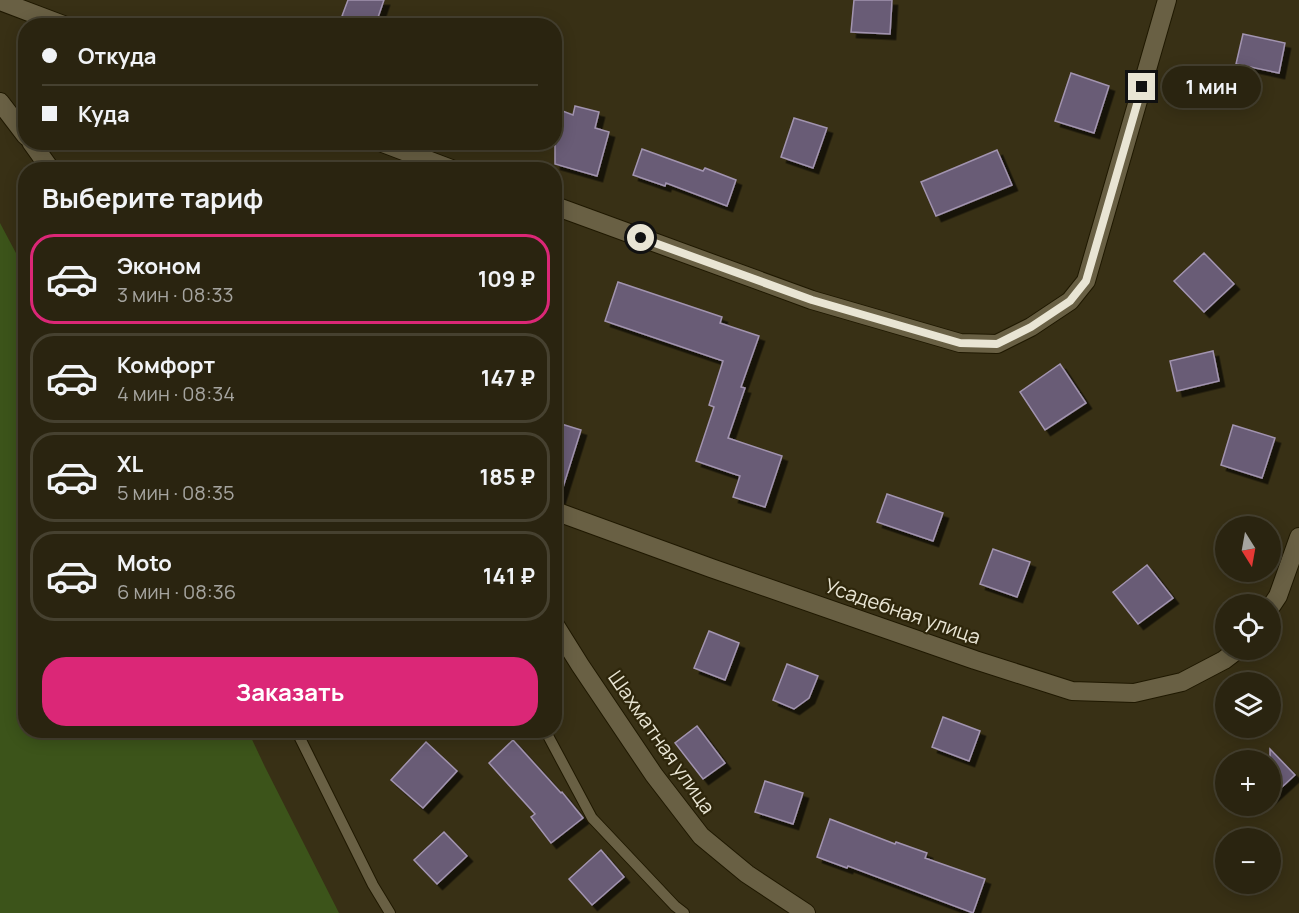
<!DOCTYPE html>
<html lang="ru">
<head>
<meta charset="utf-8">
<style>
	:root { --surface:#2a2410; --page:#322c19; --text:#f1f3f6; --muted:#a5a49f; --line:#464130; --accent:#db2777 }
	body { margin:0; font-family:Manrope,sans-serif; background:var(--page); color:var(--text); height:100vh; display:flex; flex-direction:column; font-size:22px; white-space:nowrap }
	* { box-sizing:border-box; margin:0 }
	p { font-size:20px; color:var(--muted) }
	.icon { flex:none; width:33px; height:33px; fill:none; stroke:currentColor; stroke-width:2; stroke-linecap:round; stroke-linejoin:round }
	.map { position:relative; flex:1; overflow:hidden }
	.sheet { position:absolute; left:18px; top:162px; width:544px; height:576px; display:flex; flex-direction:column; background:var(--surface); border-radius:24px; box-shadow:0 3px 15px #0003,0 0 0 2px var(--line) }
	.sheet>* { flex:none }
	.hud { position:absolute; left:18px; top:18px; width:544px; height:132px; border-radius:24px; box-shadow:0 3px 15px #0003,0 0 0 2px var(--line); display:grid; align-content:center; height:132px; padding:0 24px; background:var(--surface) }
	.needle { width:39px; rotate:169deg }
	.fabs { position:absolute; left:1215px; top:516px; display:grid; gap:12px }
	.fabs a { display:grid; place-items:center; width:66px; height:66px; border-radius:50%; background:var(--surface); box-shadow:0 3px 15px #0003,0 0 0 2px var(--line); font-size:30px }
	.end { position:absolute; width:27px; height:27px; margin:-14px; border:8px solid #e9e5d4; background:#111; box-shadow:0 0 0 3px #111 }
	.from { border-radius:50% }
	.bubble { position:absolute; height:42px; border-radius:21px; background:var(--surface); box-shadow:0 3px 15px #0003,0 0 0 2px var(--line); font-size:20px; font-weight:700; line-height:42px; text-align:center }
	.hud b { display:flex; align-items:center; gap:21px; height:57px; font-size:22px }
	.hud b+b { border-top:2px solid var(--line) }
	.hud i { width:15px; height:15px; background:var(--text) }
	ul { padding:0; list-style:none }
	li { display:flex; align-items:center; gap:18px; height:90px; margin:0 12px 9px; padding:0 12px; border:3px solid var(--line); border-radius:24px }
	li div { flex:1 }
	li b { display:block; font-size:22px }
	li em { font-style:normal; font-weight:700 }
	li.active { border-color:var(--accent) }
	li>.icon { width:54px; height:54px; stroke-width:1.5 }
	h2 { padding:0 24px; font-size:27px; line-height:72px }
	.primary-button { display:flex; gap:12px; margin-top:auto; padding:12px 24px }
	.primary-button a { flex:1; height:69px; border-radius:24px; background:var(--accent); color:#fff; font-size:24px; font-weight:700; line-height:69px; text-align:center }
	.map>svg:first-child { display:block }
	.green { fill:#3c541a }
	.building { fill:#695c76; stroke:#a294b0; stroke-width:1.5; filter:url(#shadow) }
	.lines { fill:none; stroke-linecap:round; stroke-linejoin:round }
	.lane-casing { stroke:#1f1800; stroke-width:12 }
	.street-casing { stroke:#1f1800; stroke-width:20 }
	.lane { stroke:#696044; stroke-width:10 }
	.street { stroke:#696044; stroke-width:18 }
	.route { stroke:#e9e5d4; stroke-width:8 }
	.labels { text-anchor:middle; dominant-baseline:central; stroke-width:4.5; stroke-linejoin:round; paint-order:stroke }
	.street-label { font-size:20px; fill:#e9e5d4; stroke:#2e260b }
</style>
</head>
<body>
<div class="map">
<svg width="1299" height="913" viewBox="0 0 1299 913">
	<defs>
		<filter id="shadow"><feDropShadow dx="5.5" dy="5.5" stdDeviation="0" flood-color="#0009"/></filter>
	</defs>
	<rect width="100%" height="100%" fill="#383015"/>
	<polygon class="green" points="0,223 25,270 26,730 248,731 265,767 339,913 0,913"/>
	<g class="building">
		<polygon points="348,0 384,0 375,26 368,26 342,16"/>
		<polygon points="854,0 892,0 890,34 851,32"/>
		<polygon points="1243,34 1285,43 1279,73 1236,64"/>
		<polygon points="1071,73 1109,86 1094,133 1055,121"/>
		<polygon points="575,106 599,112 595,128 609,132 597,176 555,164 555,108 573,115"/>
		<polygon points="794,118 827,128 813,168 781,157"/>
		<polygon points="642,149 703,171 705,168 736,180 727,206 666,183 665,186 633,175"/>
		<polygon points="997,150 1012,185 936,216 921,182"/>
		<polygon points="1204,253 1234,284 1204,312 1174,281"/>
		<polygon points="618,282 722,317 720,323 759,336 741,387 745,388 728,438 782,456 765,507 733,497 740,476 696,461 714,407 709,405 723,361 605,321"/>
		<polygon points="1213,351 1219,381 1177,391 1170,361"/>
		<polygon points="1060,364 1086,403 1045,430 1020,392"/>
		<polygon points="555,422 581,430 559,500 555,499"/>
		<polygon points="1233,425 1275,438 1262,478 1221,465"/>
		<polygon points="887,494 943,513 933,541 877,522"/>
		<polygon points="993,549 1030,562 1017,597 980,584"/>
		<polygon points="1147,565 1173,598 1138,624 1113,592"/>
		<polygon points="709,631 739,643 725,680 694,668"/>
		<polygon points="787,664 818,676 809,698 794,709 773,700"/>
		<polygon points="943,717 980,731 969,761 932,747"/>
		<polygon points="697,726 725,763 703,779 675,743"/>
		<polygon points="513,740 561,793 562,792 583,818 551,843 531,817 535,814 489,763"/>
		<polygon points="426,742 457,771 423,808 391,780"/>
		<polygon points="1270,749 1295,775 1270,798"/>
		<polygon points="765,781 803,793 793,824 755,812"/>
		<polygon points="830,819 895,844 896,842 927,853 925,858 985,879 973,913 848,866 847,868 817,857"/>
		<polygon points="444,832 467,856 437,884 414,860"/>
		<polygon points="601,850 624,877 592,905 569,879"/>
	</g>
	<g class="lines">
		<g class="lane-casing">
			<g id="lane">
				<polyline points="296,730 373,885 390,913"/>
				<polyline points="545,730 592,818 675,906 684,913"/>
			</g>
		</g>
		<g class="street-casing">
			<g id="street">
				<polyline points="0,1 66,26"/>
				<polyline points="0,102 26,136"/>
				<polyline points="31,142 51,170"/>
				<polyline points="380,142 454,170"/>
				<polyline points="555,206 812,300 960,343 997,344 1031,327 1070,301 1086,281 1167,0"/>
				<polyline points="555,511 711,568 975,660 1072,691 1134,693 1182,682 1224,660 1237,650"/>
				<polyline points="1270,608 1278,596 1299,537"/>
				<polyline points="555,625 580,665 654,775 701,836 747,874 806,913"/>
			</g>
		</g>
		<use href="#lane" class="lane"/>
		<use href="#street" class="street"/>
	</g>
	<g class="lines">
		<polyline class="route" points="641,238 812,300 960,343 997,344 1031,327 1070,301 1086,281 1142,87"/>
	</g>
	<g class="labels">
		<g class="street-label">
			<text transform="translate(903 611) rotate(19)">Усадебная улица</text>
			<text transform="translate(662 742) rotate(55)">Шахматная улица</text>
		</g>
	</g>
</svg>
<div class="fabs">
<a><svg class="needle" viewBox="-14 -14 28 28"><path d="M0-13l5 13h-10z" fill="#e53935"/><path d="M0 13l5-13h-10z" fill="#a5a49f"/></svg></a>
<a><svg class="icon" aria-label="locate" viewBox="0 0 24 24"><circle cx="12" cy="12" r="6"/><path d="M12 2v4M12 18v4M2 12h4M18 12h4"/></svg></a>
<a><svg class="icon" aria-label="layers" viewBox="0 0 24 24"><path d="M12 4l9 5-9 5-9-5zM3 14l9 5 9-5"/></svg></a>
<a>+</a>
<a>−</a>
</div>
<i class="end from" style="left:641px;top:238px"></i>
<i class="end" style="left:1142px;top:87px"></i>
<div class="bubble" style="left:1162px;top:66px;width:99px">1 мин</div>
<div class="hud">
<b><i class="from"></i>Откуда</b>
<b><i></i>Куда</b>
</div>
<section class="sheet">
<h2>Выберите тариф</h2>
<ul>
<li class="active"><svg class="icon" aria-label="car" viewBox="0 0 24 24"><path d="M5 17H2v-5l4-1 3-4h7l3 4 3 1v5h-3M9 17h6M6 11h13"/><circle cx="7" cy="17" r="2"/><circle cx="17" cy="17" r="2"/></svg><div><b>Эконом</b><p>3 мин · 08:33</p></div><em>109 ₽</em></li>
<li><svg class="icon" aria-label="car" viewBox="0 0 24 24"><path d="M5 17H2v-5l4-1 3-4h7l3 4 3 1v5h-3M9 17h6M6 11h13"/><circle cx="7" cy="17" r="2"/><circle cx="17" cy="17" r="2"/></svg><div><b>Комфорт</b><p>4 мин · 08:34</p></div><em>147 ₽</em></li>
<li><svg class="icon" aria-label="car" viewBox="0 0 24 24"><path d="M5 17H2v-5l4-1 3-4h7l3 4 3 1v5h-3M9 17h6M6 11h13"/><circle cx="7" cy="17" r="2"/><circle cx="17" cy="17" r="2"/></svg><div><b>XL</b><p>5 мин · 08:35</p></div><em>185 ₽</em></li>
<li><svg class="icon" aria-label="car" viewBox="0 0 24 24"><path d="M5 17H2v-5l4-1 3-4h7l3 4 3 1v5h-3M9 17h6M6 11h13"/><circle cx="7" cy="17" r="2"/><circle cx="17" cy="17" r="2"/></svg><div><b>Moto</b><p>6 мин · 08:36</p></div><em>141 ₽</em></li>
</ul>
<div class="primary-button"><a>Заказать</a></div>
</section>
</div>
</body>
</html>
